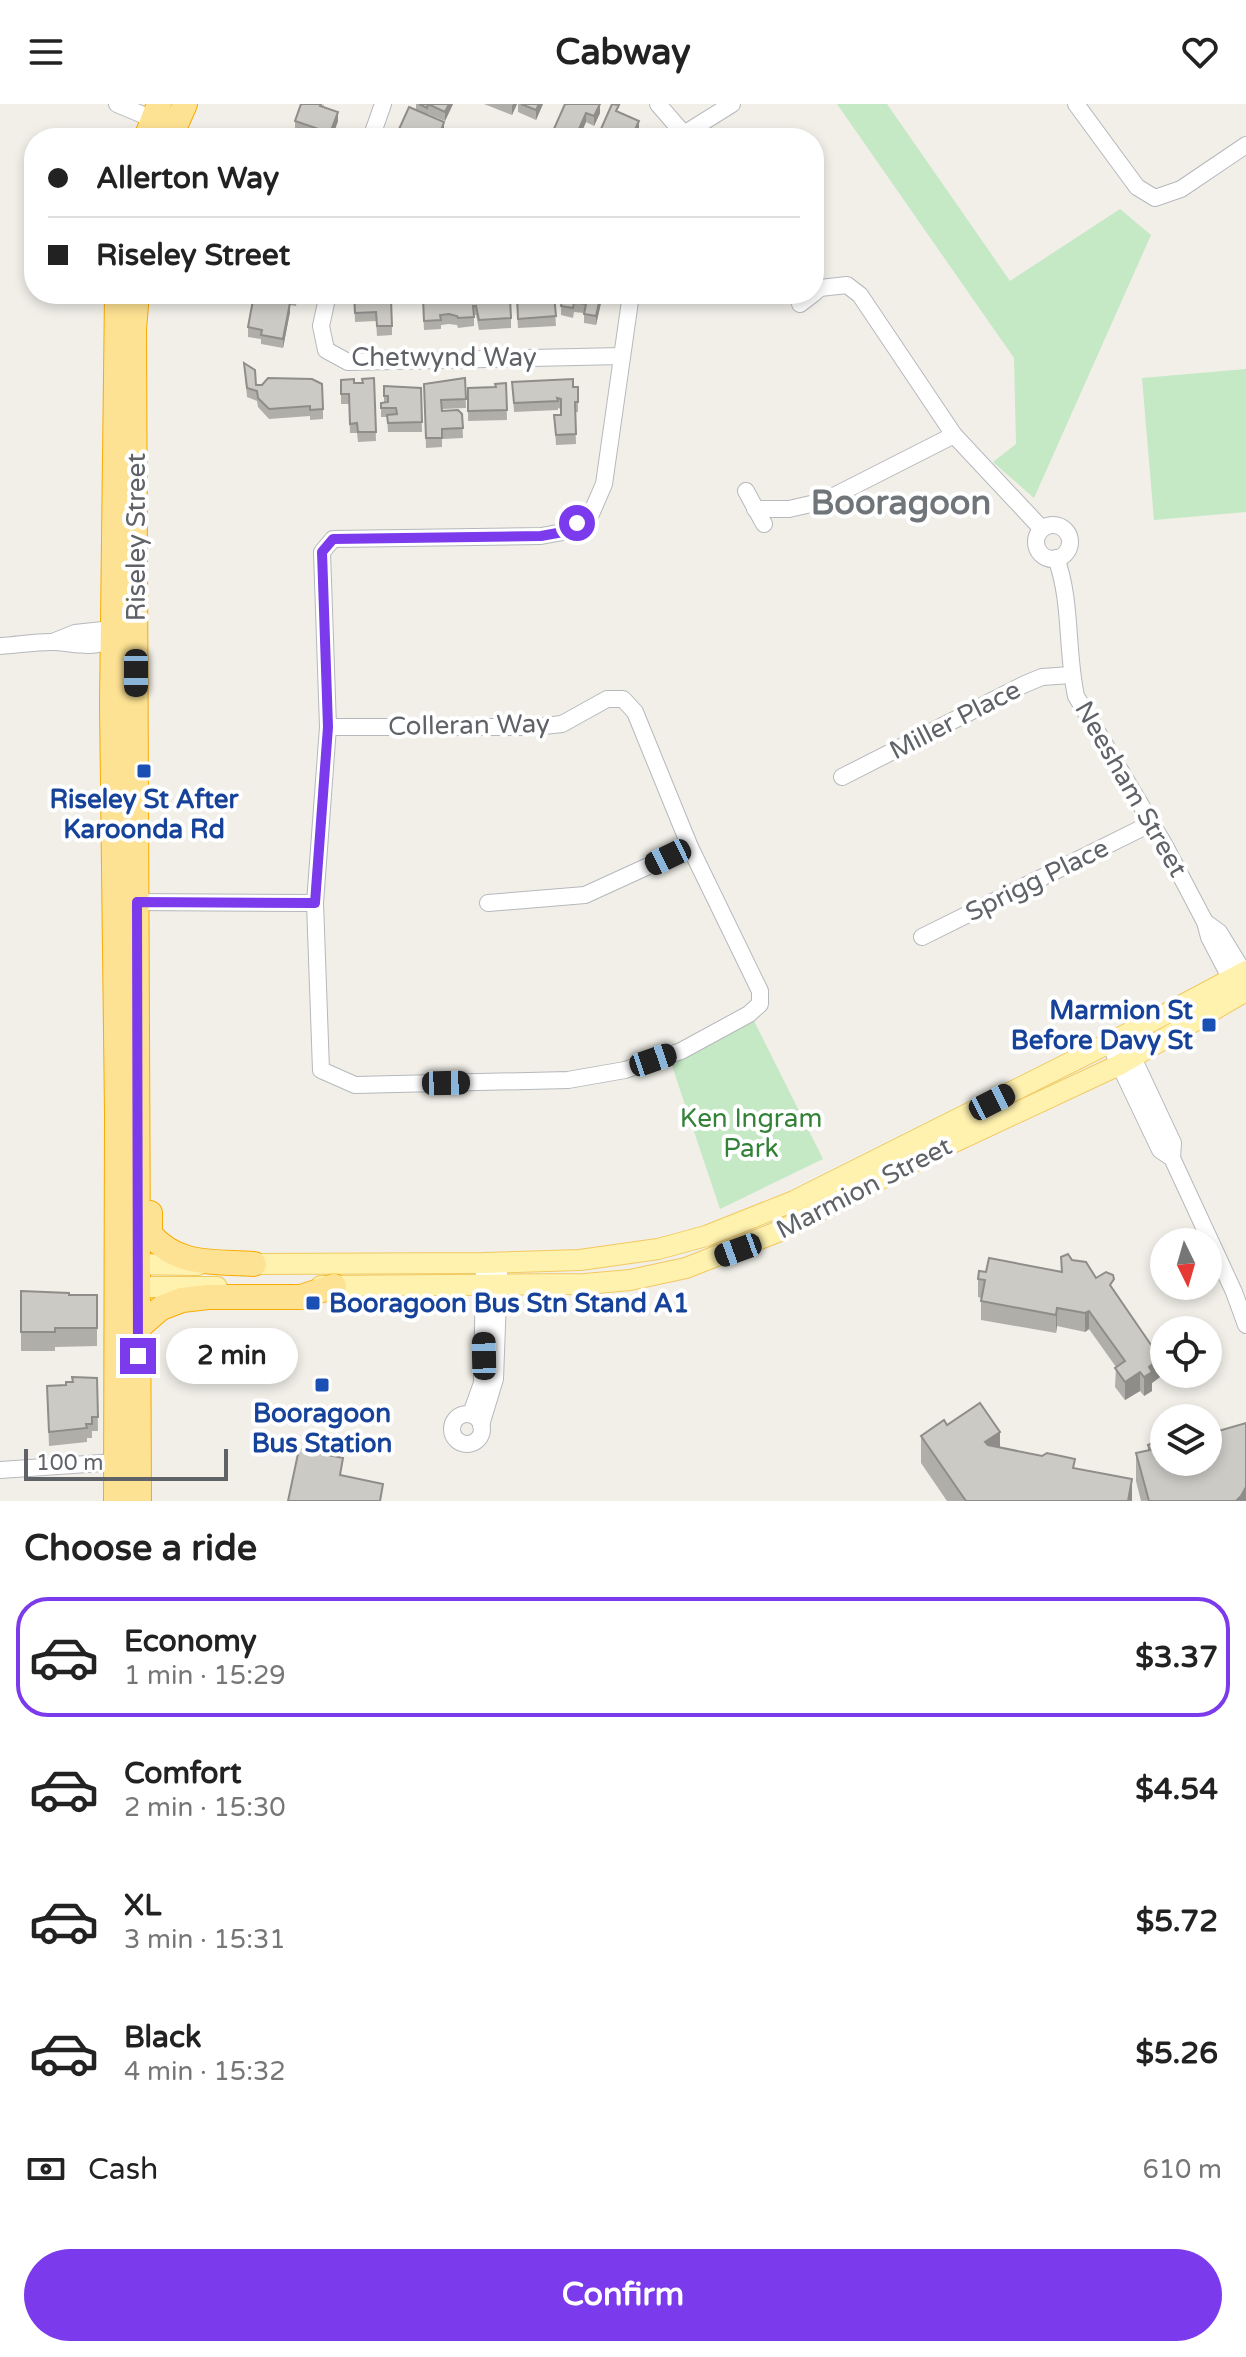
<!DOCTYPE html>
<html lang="en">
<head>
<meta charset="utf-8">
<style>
	:root { --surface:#fff; --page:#f6f6f6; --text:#222; --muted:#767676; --line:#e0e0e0; --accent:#7c3aed }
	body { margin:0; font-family:"Varela Round",sans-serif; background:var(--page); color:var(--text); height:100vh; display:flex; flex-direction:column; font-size:30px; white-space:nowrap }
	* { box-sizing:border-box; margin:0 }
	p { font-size:26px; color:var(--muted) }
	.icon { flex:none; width:44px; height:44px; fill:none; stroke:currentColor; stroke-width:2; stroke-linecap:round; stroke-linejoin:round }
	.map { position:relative; height:1397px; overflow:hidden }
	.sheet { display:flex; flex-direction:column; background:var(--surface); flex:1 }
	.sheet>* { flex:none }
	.banner { position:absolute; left:24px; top:24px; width:800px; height:176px; border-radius:32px; box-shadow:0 4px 12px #0003; display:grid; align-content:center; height:176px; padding:0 24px; background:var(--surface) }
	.needle { width:52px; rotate:175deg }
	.tools { position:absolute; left:1150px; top:1124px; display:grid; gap:16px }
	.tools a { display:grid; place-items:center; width:72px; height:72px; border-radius:50%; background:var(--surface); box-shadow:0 4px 12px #0003; font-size:40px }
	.scale { position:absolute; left:24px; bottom:20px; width:204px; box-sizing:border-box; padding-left:8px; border:4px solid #5f6368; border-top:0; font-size:22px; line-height:28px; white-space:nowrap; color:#5f6368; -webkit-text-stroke:6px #fff; paint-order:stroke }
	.end { position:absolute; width:36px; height:36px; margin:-18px; border:10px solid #7c3aed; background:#fff; box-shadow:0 0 0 4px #fff }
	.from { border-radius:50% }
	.bubble { position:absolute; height:56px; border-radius:28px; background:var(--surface); box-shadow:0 4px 12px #0003; font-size:26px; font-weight:800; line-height:56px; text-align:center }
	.car { position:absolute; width:24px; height:48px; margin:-24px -12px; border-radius:10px; box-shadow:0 0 6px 2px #0007; background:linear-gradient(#222 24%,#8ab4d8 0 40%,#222 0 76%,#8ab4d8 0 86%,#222 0) }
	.banner b { display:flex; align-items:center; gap:28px; height:76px; font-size:30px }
	.banner b+b { border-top:2px solid var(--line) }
	.banner i { width:20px; height:20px; background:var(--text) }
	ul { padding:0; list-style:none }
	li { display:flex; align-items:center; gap:24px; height:120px; margin:0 16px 12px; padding:0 8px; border:4px solid transparent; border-radius:32px }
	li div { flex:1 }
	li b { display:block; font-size:30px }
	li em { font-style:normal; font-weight:800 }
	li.selected { border-color:var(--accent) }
	li>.icon { width:72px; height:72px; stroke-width:1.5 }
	h2 { padding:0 24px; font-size:36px; line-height:96px }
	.pay { display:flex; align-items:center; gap:20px; height:88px; padding:0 24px; font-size:30px }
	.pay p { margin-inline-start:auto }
	.action { display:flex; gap:16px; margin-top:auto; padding:16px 24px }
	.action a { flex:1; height:92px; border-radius:48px; background:var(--accent); color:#fff; font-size:32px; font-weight:800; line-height:92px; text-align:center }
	header { display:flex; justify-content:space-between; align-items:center; height:104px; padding:0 24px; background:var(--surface); font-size:36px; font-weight:800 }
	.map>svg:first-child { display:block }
	.green { fill:#c5e8c5 }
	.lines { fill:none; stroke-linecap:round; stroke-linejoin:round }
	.minor-casing { stroke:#b5b8bc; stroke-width:18 }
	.major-casing { stroke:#f2c960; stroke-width:22 }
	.highway-casing { stroke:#f9ab00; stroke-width:26 }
	.minor { stroke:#fff; stroke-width:16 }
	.major { stroke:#fff2af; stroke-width:20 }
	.highway { stroke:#fde293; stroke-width:24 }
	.wall { fill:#afaea9 }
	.shaded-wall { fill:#8f8d8a }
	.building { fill:#cccac5; stroke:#8f8d8a; stroke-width:2 }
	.route { stroke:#7c3aed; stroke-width:10 }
	.transit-dot { fill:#1a4fb4; stroke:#fff; stroke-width:3 }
	.labels { text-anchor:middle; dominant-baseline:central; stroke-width:8; stroke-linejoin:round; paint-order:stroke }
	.street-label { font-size:26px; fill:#5f6368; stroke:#fff }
	.transit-label { font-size:26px; font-weight:bold; fill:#164399; stroke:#fff }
	.park-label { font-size:26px; fill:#348238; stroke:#fff }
	.district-label { font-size:34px; font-weight:bold; fill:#70757a; stroke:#fff }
</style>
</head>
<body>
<header><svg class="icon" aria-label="menu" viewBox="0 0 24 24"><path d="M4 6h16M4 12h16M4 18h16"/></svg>Cabway<svg class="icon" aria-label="heart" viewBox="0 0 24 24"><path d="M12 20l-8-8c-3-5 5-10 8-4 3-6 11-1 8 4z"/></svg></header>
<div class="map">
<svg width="1246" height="1397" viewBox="0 0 1246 1397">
	<rect width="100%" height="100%" fill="#f1efe8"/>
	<g class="green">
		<polygon points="837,0 887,0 1010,177 1120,105 1151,131 1034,394 993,358 1016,340 1014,254"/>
		<polygon points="1246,265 1246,408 1154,416 1142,274"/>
		<polygon points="754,917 823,1055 720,1105 671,959"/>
	</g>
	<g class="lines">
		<g class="minor-casing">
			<g id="minor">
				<polyline points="117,0 160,18"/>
				<polyline points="658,0 684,30"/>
				<polyline points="1076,0 1137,83 1155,94 1181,85 1246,41"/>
				<polyline points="371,34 383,0"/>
				<polyline points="682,34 684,30 732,0"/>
				<polyline points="814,189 820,184 847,181 860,191 954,331 1042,425"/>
				<polyline points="328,190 321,222 326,246 348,258 622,252"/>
				<polyline points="800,200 813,190"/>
				<polyline points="746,387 764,420"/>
				<polyline points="755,405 789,405 824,397 954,331"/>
				<circle cx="1053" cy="438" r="17"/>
				<path d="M1056,454C1072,497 1066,546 1076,592L1164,740L1205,818L1209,833L1236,885"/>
				<polyline points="55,537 75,529 103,526 116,540"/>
				<path d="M0,542C17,541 34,538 51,538C75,538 99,549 118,529"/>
				<polyline points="328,623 535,623 562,620 607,595 623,595 635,608 690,743 760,887 760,900 749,910 681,947 625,966 568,976 355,981 321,966 315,799 328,623 322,448 333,435 541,432 563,428 591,410 604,380 631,190"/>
				<polyline points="842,673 1025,580 1042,573 1071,571"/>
				<polyline points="129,798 315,799"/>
				<polyline points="488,799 585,791 690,743"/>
				<polyline points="1205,818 1219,828 1246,872"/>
				<polyline points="922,833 1152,719"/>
				<polyline points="1109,939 1160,1046 1172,1054 1234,1188 1246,1221"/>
				<polyline points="1129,945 1173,1039 1172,1054"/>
				<circle cx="467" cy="1325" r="15"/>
				<polyline points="471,1310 482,1279 484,1170"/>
				<polyline points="481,1321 495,1275 499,1168"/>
				<polyline points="0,1366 116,1358"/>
			</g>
		</g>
		<g class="major-casing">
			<g id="major">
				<polyline points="122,1160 198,1161"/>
				<polyline points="238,1160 484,1159 580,1156 658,1145 706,1132 794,1097 1145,921 1246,867"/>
				<polyline points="321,1182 585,1180 630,1176 686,1164 780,1127 935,1047 1119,961 1246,887"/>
				<polyline points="125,1183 217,1183"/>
			</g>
		</g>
		<g class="highway-casing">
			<g id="highway">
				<polyline points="146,34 159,0"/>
				<polyline points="170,34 185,0"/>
				<polyline points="137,190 134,225 139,1397"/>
				<path d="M150,1109V1130C178,1163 214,1157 254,1160"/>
				<polyline points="139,1223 161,1204 182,1196 208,1193 301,1193 334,1182"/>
				<polyline points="116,1397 117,1010 112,600 117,190"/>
			</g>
		</g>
		<use href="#minor" class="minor"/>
		<use href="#major" class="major"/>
		<use href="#highway" class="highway"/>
	</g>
	<g class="wall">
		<polygon points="324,0 323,3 338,17 332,34 318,34 295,26 295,17"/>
		<polygon points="416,0 453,0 445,17 428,10 428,11 444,27 442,34 395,34 416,6"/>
		<polygon points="484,0 517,0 512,11"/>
		<polygon points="518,0 543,0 536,16 518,8"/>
		<polygon points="565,0 600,9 594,22 586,18 579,34 553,34 553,27"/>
		<polygon points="269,190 298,190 296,202 290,201 290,208 283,244 261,240 261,235 248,233 248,223 268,199"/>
		<polygon points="354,190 377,190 375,193 364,193 364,198 392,222 392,231 377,232 376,217 355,218"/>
		<polygon points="448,190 499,190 499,195 511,214 511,224 479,226 476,211 474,211 474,222 458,224 457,221 449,220 441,221 441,225 424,226 423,204 427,194 448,196"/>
		<polygon points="516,190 534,192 554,191 556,222 518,224"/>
		<polygon points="603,190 596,221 584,219 584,209 574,208 573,214 561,211 561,202"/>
		<polygon points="244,259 256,281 323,305 323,315 310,316 310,312 269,315 258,303 257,297 247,293"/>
		<polygon points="374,274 376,337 358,338 357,329 350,329 349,300 341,300 341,276 354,279 363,279"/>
		<polygon points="465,274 466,304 442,305 442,307 462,310 463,334 442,335 442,343 426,344 424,280"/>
		<polygon points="512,278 578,283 578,308 575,308 576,340 556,341 554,311 561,311 561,305 558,304 558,306 514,308"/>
		<polygon points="506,279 507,316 468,317 468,284 496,283"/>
		<polygon points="384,282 421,284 422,328 388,328 387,313 381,313 381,299 384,298"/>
		<polygon points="1061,1153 1072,1156 1114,1187 1160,1273 1152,1279 1152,1287 1144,1292 1140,1287 1125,1296 1115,1283 1116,1263 1089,1225 1085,1228 1057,1222 1056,1229 981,1216 981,1194 978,1193 978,1175 986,1168 1061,1168"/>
		<polygon points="21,1187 69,1191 97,1191 97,1242 55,1243 55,1247 21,1247"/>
		<polygon points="97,1274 98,1327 92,1327 92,1334 87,1334 87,1338 49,1342 47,1282 66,1281"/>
		<polygon points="947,1321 1000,1344 1075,1364 1132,1397 947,1397 921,1359 921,1332"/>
		<polygon points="1148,1341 1164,1358 1246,1397 1141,1397 1136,1377 1136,1349 1148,1346"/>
	</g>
	<g class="shaded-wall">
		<polygon points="449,0 453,0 445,17 445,8"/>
		<polygon points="513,0 517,0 512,11 512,2"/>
		<polygon points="539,0 543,0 536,16 536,6"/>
		<polygon points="600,0 600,9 594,22 594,12"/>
		<polygon points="338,8 338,17 332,34 330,34 330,29"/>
		<polygon points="586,9 586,18 579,34 575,34"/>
		<polygon points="639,17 639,26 635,34 631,34"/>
		<polygon points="444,18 444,27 442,34 438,34"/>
		<polygon points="601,190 603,190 596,221 596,212"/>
		<polygon points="290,199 290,208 283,244 283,235"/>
		<polygon points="1057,1204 1057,1222 1056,1229 1056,1211"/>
		<polygon points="1089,1207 1089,1225 1085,1228 1085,1209"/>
		<polygon points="1160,1254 1160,1273 1152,1279 1152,1287 1144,1292 1144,1273 1149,1263"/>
		<polygon points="1140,1268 1140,1287 1125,1296 1125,1278"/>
		<polygon points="1000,1328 1000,1355 985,1338"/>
		<polygon points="1132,1375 1132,1397 1128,1397"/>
		<polygon points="1246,1383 1246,1397 1236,1397"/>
	</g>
	<g class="building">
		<polygon points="301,0 321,0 320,2 338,8 330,29 295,17"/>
		<polygon points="419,0 449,0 445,8 428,0 427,4"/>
		<polygon points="521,0 539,0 536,6"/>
		<polygon points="565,0 600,0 594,12 586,9 575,34 568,34 553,27"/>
		<polygon points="612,0 619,1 616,7 639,17 631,34 597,34"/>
		<polygon points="409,3 444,18 438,34 422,34 415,31 414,34 395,34"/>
		<polygon points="280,190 296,190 296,193"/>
		<polygon points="354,190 364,190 364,198 391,196 392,222 377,222 376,208 355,209"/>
		<polygon points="427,190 445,190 446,195 449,196 448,190 499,190 499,195 510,194 511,214 479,216 476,202 473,202 474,213 458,214 457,212 449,210 440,211 441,216 424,217 423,194 427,194"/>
		<polygon points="517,190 534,190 534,192 554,191 556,212 518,215"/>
		<polygon points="563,190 601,190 596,212 584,210 586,200 574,198 573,204 561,202"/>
		<polygon points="269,195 290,199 283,235 261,231 262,226 248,223 253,196 268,199"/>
		<polygon points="244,259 255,266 256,281 262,281 268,274 312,275 322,280 323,305 310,306 310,302 269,305 258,294 257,287 247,284"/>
		<polygon points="374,274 376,328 358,328 357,319 350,320 349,290 341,290 341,276 354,275 354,279 363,279 362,275"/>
		<polygon points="465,274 466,295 441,296 442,307 458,306 462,310 463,324 442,325 442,334 426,334 424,280"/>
		<polygon points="573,275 573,283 578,283 578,298 575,298 576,330 556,331 554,311 561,311 561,295 557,294 558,297 514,299 512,278"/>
		<polygon points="506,279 507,306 468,307 468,284 496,283 495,280"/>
		<polygon points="384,282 421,284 422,318 388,319 387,311 397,310 396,304 381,304 381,299 388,298 388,292 384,292"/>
		<polygon points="1068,1150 1072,1156 1086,1158 1096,1174 1106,1168 1113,1171 1114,1175 1110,1181 1160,1254 1149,1263 1152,1268 1144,1273 1140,1268 1125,1278 1115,1264 1125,1257 1089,1207 1085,1209 1057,1204 1056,1211 981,1197 985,1176 978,1175 979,1167 986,1168 989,1154 1062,1168 1061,1153"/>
		<polygon points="21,1187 69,1189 69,1191 97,1191 97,1224 55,1224 55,1228 21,1228"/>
		<polygon points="72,1273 97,1274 98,1313 92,1313 92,1320 86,1320 87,1324 49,1328 47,1282 66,1281 66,1278 73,1278"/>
		<polygon points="980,1299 1000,1328 985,1338 988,1341 1042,1352 1047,1349 1075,1355 1073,1364 1132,1375 1128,1397 966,1397 921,1332 944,1316 947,1321"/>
		<polygon points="1246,1319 1246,1383 1241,1392 1236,1397 1149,1397 1136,1349 1150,1346 1148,1341 1164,1333 1164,1358 1208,1358 1208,1330"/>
		<polygon points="299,1345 343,1354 340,1371 383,1380 380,1397 288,1397"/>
	</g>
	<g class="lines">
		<polyline class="route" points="138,1252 137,798 315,799 328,623 322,448 333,435 541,432 563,428 577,419"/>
	</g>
	<g class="transit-dot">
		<rect x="136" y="659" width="16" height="16" rx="4"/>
		<rect x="1201" y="913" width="16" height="16" rx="4"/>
		<rect x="305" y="1191" width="16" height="16" rx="4"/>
		<rect x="314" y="1273" width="16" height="16" rx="4"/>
	</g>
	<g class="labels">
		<g class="street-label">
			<text x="444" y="253">Chetwynd Way</text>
			<text transform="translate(136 433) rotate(-90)">Riseley Street</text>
			<text transform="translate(955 616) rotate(-27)">Miller Place</text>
			<text transform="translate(469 621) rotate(-1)">Colleran Way</text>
			<text transform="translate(1131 685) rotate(60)">Neesham Street</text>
			<text transform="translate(1037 776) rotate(-26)">Sprigg Place</text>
			<text transform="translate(864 1084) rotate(-27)">Marmion Street</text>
		</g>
		<g class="transit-label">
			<text x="144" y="695">Riseley St After<tspan x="144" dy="30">Karoonda Rd</tspan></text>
			<text x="1193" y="906" text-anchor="end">Marmion St<tspan x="1193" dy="30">Before Davy St</tspan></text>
			<text x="329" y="1199" text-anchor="start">Booragoon Bus Stn Stand A1</text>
			<text x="322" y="1309">Booragoon<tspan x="322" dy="30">Bus Station</tspan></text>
		</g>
		<g class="park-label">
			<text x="751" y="1014">Ken Ingram<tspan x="751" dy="30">Park</tspan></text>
		</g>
		<g class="district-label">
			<text x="901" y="399">Booragoon</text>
		</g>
	</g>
</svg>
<div class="tools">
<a><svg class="needle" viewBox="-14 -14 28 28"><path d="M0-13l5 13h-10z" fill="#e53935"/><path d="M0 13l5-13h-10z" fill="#767676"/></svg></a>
<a><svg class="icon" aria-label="locate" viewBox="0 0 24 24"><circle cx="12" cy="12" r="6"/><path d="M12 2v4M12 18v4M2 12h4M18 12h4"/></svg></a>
<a><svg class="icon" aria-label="layers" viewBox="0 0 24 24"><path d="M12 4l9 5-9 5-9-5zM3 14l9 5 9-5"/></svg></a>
</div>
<div class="scale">100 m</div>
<i class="end from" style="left:577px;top:419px"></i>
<i class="end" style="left:138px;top:1252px"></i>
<div class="bubble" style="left:166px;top:1224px;width:132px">2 min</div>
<i class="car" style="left:136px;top:569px;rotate:180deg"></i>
<i class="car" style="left:668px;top:753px;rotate:244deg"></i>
<i class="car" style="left:653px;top:956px;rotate:71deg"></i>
<i class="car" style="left:446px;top:979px;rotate:89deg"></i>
<i class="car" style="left:992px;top:998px;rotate:63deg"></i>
<i class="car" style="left:738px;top:1146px;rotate:250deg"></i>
<i class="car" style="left:484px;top:1252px;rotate:359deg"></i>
<div class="banner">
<b><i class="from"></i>Allerton Way</b>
<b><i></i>Riseley Street</b>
</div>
</div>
<section class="sheet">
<h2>Choose a ride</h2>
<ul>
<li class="selected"><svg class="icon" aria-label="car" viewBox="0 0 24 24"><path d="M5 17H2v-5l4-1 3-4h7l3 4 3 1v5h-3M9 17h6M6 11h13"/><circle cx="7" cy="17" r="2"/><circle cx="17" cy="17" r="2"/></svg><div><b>Economy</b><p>1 min · 15:29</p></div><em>$3.37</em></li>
<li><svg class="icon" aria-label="car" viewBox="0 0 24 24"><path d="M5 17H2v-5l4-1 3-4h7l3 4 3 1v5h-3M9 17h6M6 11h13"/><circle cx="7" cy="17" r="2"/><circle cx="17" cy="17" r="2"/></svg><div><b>Comfort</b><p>2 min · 15:30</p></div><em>$4.54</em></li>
<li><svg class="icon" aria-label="car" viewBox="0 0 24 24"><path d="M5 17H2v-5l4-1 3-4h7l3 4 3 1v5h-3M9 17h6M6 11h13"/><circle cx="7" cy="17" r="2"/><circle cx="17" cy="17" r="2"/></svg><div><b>XL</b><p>3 min · 15:31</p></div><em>$5.72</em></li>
<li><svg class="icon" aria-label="car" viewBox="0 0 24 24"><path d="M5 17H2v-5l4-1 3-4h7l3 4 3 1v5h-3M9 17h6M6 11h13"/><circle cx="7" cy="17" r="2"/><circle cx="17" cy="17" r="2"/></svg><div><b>Black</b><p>4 min · 15:32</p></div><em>$5.26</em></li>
</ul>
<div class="pay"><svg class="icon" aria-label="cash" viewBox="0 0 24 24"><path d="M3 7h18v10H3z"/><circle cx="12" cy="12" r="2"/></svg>Cash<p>610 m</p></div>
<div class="action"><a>Confirm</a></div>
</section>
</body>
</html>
